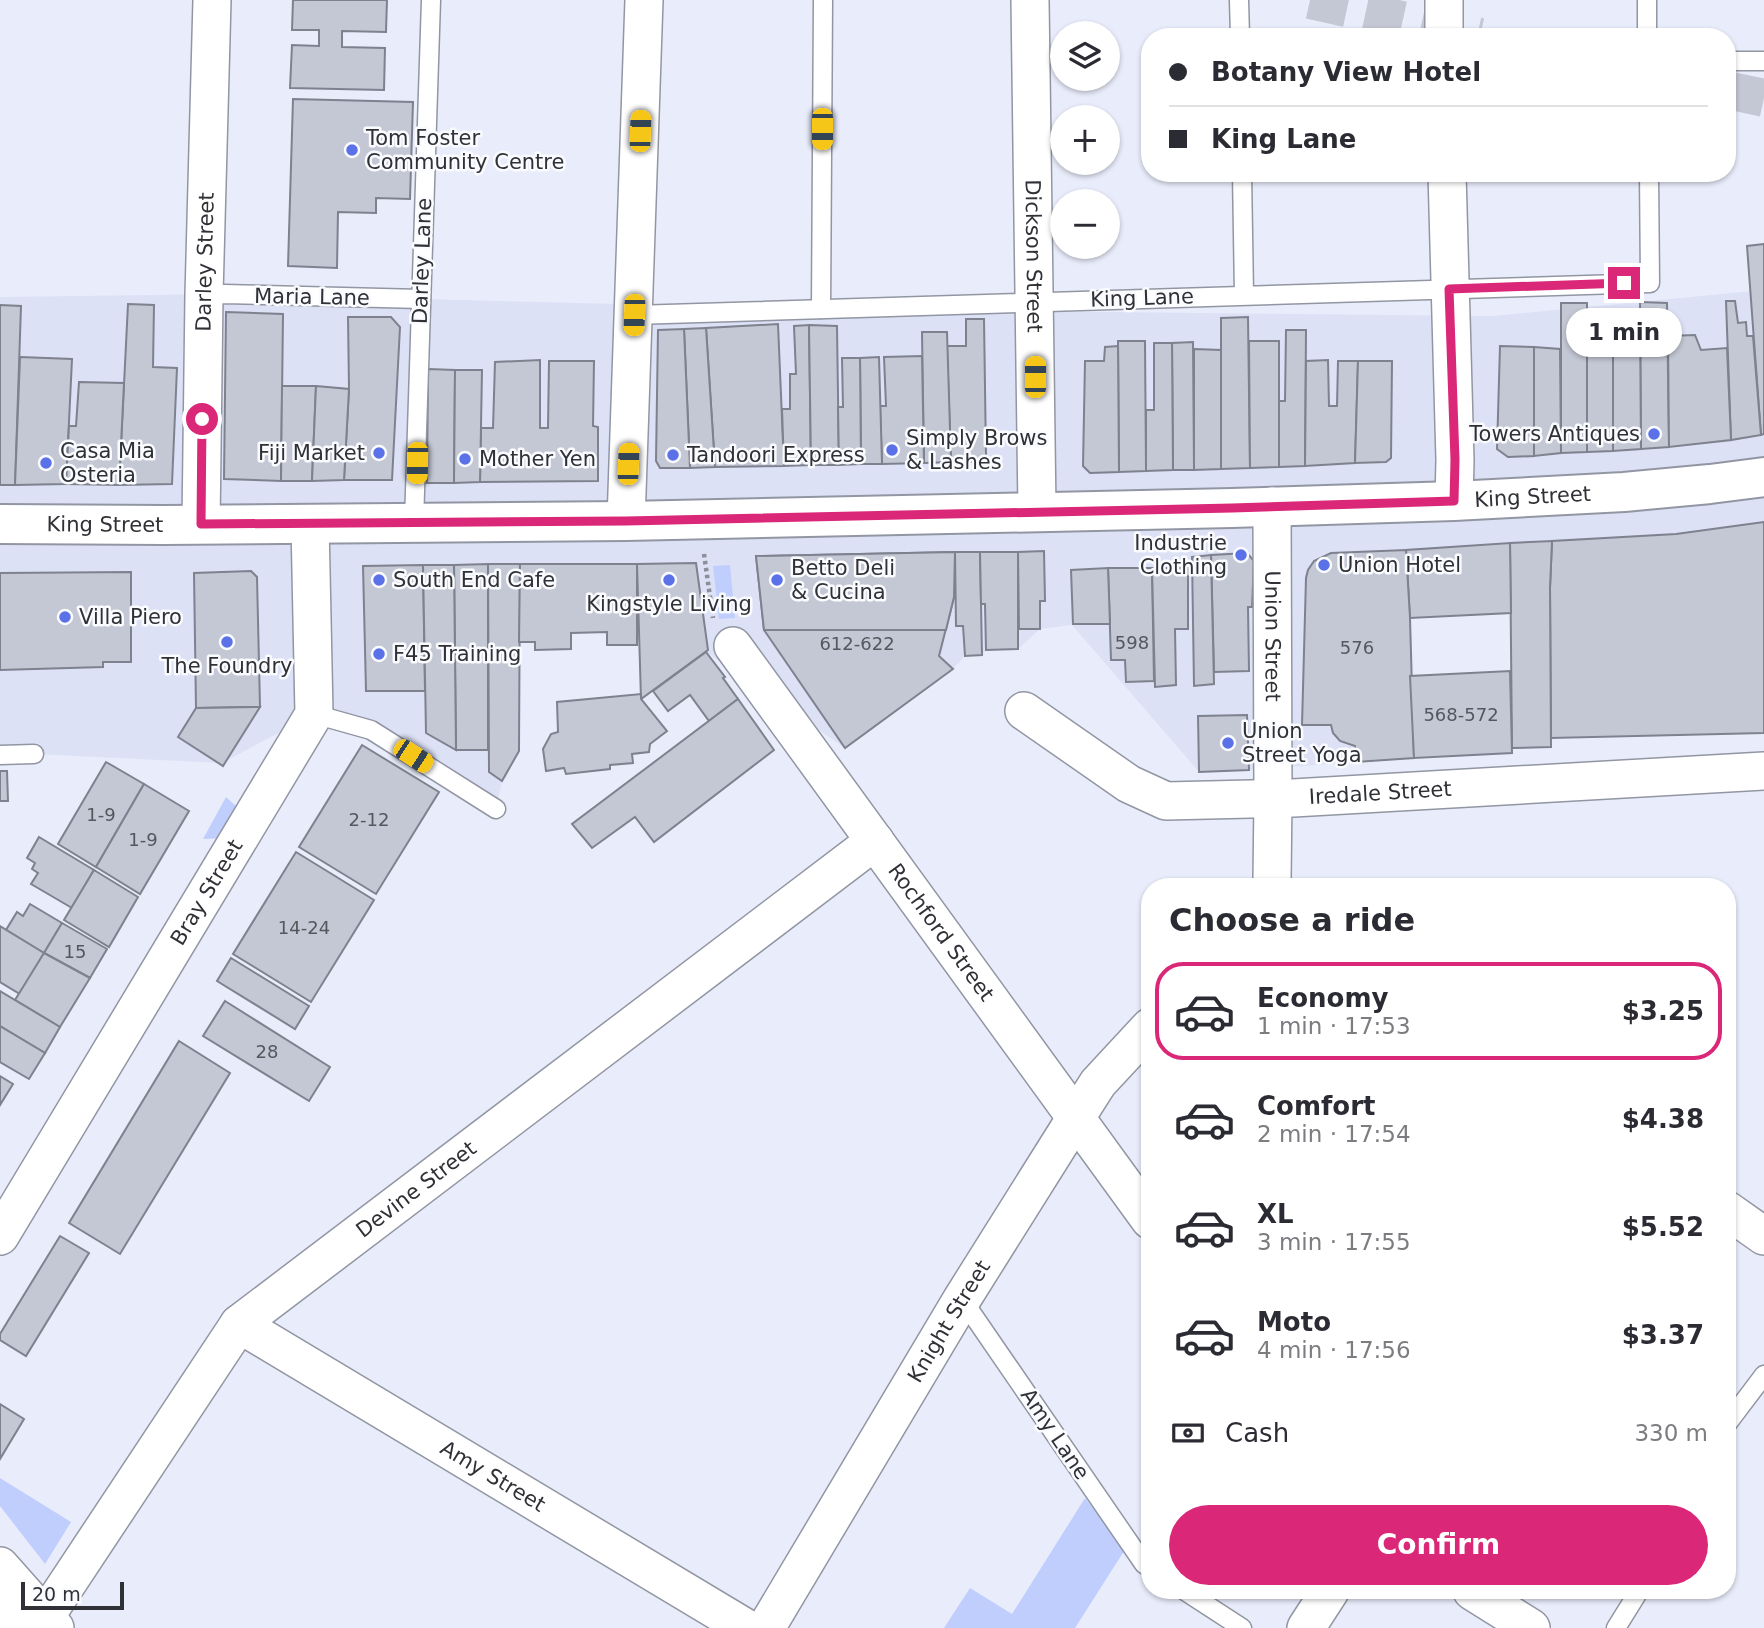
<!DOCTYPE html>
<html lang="en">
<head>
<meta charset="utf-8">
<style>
	:root { --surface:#fff; --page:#f7f7f7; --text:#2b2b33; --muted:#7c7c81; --line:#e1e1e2; --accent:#db2777 }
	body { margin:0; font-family:"DejaVu Sans",sans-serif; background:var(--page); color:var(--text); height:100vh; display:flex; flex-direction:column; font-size:26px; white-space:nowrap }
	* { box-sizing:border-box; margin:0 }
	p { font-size:23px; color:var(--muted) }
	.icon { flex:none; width:38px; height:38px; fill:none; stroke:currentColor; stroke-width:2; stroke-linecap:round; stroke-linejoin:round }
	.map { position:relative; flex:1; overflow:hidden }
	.panel { position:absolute; left:1141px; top:878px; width:595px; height:721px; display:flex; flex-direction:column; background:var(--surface); border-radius:28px; box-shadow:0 2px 5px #0004 }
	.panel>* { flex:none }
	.top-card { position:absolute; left:1141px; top:28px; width:595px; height:154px; border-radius:28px; box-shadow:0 2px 5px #0004; display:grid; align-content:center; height:154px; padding:0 28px; background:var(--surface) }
	.controls { position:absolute; left:1050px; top:21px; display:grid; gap:14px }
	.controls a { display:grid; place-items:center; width:70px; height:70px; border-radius:50%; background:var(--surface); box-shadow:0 2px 5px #0004; font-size:35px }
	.scale { position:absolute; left:21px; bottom:18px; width:103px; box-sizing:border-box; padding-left:7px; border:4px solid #303136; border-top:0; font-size:19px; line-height:24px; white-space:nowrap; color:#303136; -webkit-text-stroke:5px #fafbfe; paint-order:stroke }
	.end { position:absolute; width:32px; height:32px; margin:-16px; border:9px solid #db2777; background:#fff; box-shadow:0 0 0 4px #fff }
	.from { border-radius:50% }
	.bubble { position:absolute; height:49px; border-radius:24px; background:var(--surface); box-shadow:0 2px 5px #0004; font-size:23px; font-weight:700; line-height:49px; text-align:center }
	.car { position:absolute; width:21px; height:42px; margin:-21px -10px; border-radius:9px; box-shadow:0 0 5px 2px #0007; background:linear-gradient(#f5c518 24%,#345 0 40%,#f5c518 0 76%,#345 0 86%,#f5c518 0) }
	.top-card b { display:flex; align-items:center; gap:24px; height:66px; font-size:26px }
	.top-card b+b { border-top:2px solid var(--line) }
	.top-card i { width:18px; height:18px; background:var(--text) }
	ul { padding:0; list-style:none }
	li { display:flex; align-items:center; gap:21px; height:98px; margin:0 14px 10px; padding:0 14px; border:4px solid transparent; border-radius:28px }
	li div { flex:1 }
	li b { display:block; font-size:26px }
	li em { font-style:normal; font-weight:700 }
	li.on { border-color:var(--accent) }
	li>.icon { width:63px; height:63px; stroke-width:1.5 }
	h2 { padding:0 28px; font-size:32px; line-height:84px }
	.pay { display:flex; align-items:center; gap:18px; height:77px; padding:0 28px; font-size:26px }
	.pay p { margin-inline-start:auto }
	.cta { display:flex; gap:14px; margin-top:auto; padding:14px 28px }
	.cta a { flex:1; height:80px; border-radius:42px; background:var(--accent); color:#fff; font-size:28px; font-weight:700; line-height:80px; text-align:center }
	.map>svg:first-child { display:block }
	.built { fill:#dce1f6 }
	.green { fill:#c0cefd }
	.building { fill:#c4c8d5; stroke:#7e818e; stroke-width:2 }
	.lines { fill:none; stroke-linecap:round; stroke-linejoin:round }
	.motorway-tunnel { stroke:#c4c7d4; stroke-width:38; stroke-dasharray:38 19; stroke-linecap:butt }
	.service-casing { stroke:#9296a3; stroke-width:21 }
	.minor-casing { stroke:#9296a3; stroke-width:40 }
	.trunk-casing { stroke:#9296a3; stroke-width:42 }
	.path { stroke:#8c8f98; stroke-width:4.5; stroke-dasharray:3.5 3.5; stroke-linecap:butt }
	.service { stroke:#fff; stroke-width:18 }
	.minor { stroke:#fff; stroke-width:37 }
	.trunk { stroke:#fff; stroke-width:38 }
	.route { stroke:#db2777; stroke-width:9 }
	.poi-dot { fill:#5b71e7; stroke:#fafbfe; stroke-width:2.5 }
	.labels { text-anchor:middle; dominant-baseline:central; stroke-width:5; stroke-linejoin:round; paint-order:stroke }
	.number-label { font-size:18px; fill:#55575e }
	.poi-label { font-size:21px; fill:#303136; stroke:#fafbfe; text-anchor:start }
	.street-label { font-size:21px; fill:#303136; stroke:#fafbfe }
</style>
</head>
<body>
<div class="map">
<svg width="1764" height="1628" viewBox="0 0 1764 1628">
	<rect width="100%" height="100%" fill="#e9edfb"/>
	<polygon class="built" points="1764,290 1764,565 1550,588 1551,747 1512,748 1511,613 1410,618 1414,758 1249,770 1199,772 1072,625 1040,629 1018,649 986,650 982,655 965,656 953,669 845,748 706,652 641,699 639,644 607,645 607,632 572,633 571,649 535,650 535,642 520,642 519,751 502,781 496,809 371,730 314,714 222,763 34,754 0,755 0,297 224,294 821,309 1493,316"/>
	<g class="green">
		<polygon points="730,565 735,618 719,619 713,566"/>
		<polygon points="226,797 238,808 226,838 203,839"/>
		<polygon points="0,1478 71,1522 45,1564 0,1506"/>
		<polygon points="1085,1498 1126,1548 1075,1628 944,1628 970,1588 1012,1614"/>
	</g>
	<g class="building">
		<polygon points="293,0 387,0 386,32 342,31 342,47 385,48 384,90 290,88 292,45 319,46 319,30 292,30"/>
		<polygon points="293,99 413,102 410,199 376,198 376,213 338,212 337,268 288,266"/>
		<polygon points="1764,244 1764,434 1761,435 1747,246"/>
		<polygon points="1726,301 1735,301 1738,323 1746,322 1747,336 1753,336 1761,435 1731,440"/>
		<polygon points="1640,302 1667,303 1669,447 1641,449"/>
		<polygon points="1561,303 1587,303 1587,452 1561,453"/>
		<polygon points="128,304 154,305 153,367 177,368 172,484 119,485"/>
		<polygon points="0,305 21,306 15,485 0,485"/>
		<polygon points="226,312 283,314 281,481 224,479"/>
		<polygon points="348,317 391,317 400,327 392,480 344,480 349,389"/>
		<polygon points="1248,317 1250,468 1221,469 1221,318"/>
		<polygon points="966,319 984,319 986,456 976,462 951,462 947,346 966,346"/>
		<polygon points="1613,319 1640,319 1641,449 1613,451"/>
		<polygon points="778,324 784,466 715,467 706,328"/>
		<polygon points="809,325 811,465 784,466 782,409 790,409 790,374 796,374 794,326"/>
		<polygon points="809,325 837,326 839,465 811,465"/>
		<polygon points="706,328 715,467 690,468 684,329"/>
		<polygon points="684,329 690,468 660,468 656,461 658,330"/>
		<polygon points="1286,330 1306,330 1305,466 1279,467 1279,401 1285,401"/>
		<polygon points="1613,331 1613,451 1587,452 1587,332"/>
		<polygon points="922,332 947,332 951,462 924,463"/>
		<polygon points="1695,335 1701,350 1727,348 1731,440 1669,447 1668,336"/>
		<polygon points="1118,341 1145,341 1146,471 1119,472"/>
		<polygon points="1249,341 1279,341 1279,467 1250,468"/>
		<polygon points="1193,342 1194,470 1173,470 1172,343"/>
		<polygon points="1154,343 1172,343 1173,470 1146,471 1146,410 1154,410"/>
		<polygon points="1118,346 1119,472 1090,473 1083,466 1085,361 1104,361 1105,347"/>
		<polygon points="1500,346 1534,347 1534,456 1508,457 1497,449"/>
		<polygon points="1534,347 1560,349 1561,453 1534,456"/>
		<polygon points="1194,349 1221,350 1221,469 1194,470"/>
		<polygon points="922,356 924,463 882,464 880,406 886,406 884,357"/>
		<polygon points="20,357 72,359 66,484 15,485"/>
		<polygon points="879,357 882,464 861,464 860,358"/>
		<polygon points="842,358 860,358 861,464 839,465 838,407 843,407"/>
		<polygon points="540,360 540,428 548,428 549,361 594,361 593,426 598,427 598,481 480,482 481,428 493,428 495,362"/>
		<polygon points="1328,360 1329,406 1337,406 1338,361 1358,361 1355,463 1305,466 1306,361"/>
		<polygon points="1358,361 1392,361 1391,458 1386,462 1355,463"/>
		<polygon points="428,369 455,370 454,483 427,483"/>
		<polygon points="455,370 482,370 480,482 454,483"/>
		<polygon points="79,382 124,383 119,485 66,484 69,426 76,426"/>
		<polygon points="282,386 316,386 312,481 281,481"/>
		<polygon points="316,386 349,389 344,480 312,481"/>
		<polygon points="1764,522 1764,733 1551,738 1550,588 1552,541 1676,534"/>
		<polygon points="1552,541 1550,588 1551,747 1512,748 1510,543"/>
		<polygon points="1510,543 1511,613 1410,618 1406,550"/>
		<polygon points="1406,550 1410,618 1414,758 1356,762 1355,746 1340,741 1333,733 1331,725 1302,725 1306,578 1308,570 1314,561 1331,553"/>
		<polygon points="1044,551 1045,601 1040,601 1040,629 1019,629 1018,552"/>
		<polygon points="955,552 954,597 939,656 953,669 845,748 764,630 756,556"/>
		<polygon points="955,552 954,597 946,630 764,630 756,556"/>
		<polygon points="955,552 980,552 982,655 965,656 963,626 956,626"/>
		<polygon points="980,552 1018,552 1018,649 986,650 985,604 981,604"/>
		<polygon points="1247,553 1254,561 1252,607 1248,607 1249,671 1214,672 1211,555"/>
		<polygon points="1211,555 1214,684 1194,686 1192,557"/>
		<polygon points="696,563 708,650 641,699 637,564"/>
		<polygon points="488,564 488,750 456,750 454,565"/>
		<polygon points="488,564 520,564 519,751 502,781 489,772"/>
		<polygon points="520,564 637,564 637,645 607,645 607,632 571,633 571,649 535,650 535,642 519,642"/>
		<polygon points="423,565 425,691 366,691 363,566"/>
		<polygon points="423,565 454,565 456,750 426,733"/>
		<polygon points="1108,568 1152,568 1154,681 1126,682 1125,660 1111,660"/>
		<polygon points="1108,568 1110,624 1073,624 1071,570"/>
		<polygon points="1152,568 1188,568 1188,629 1175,629 1176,685 1155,687"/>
		<polygon points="251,571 257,577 260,707 196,708 194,573"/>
		<polygon points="131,572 131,662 103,662 103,667 0,670 0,573"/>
		<polygon points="706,652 725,677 723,678 738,699 709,721 690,695 668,711 653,691"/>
		<polygon points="1510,671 1512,753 1414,758 1410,676"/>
		<polygon points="641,694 641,699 667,731 650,744 649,752 632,754 633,763 610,765 610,769 566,774 564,768 546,771 543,749 551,734 558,732 557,702"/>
		<polygon points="738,699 774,750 654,842 635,817 592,848 572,824"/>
		<polygon points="260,707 223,766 178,737 196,708"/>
		<polygon points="1247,715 1249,770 1199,772 1198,716"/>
		<polygon points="362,745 439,792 376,894 299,847"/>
		<polygon points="106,762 144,784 96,867 58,844"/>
		<polygon points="0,771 7,771 8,801 0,801"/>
		<polygon points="144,784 189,811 140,894 96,867"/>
		<polygon points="39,837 94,870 72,908 31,884 38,873 32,869 35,863 27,858"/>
		<polygon points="296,852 374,900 311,1002 233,954"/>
		<polygon points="94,870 138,897 109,947 64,920"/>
		<polygon points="30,904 62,923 44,953 6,930 17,912 23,916"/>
		<polygon points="62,923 107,949 90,978 44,953"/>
		<polygon points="0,926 44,953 20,994 0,982"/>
		<polygon points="44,953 90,978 60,1027 15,1000"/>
		<polygon points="231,958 309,1006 295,1029 217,981"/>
		<polygon points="0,991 60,1027 45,1053 0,1026"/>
		<polygon points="225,1001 330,1067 309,1101 203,1036"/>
		<polygon points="0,1026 45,1053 29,1079 0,1062"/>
		<polygon points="179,1041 230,1073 120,1254 69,1223"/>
		<polygon points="0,1076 13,1084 0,1105"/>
		<polygon points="60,1236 89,1253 26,1356 0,1340 0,1334"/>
		<polygon points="0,1404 24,1419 0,1459"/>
	</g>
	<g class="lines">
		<g class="motorway-tunnel">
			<polyline points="1310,0 1480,37"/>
			<polyline points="1727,90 1764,98"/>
		</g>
		<g class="service-casing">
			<g id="service">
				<polyline points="1239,0 1240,37"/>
				<polyline points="1647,0 1647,37"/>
				<polyline points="1727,61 1764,61"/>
				<polyline points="1242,173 1244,295"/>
				<polyline points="204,295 224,294 421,299"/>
				<polyline points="821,309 823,0"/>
				<polyline points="634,315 1650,283 1649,173"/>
				<polyline points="414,522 431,0"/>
				<polyline points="314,714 371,730 496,809"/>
				<polyline points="0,755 34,754"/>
				<polyline points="962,1299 1144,1564 1150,1568"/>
				<polyline points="1727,1424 1764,1375"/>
				<polyline points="1185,1591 1242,1628"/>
				<polyline points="1616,1628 1639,1591"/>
			</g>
		</g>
		<g class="minor-casing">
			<g id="minor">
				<path id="s1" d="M1030,0L1037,511"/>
				<polyline points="1444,0 1444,37"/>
				<polyline points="1447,173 1455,460 1454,501"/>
				<path id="s2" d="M1272,506L1273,798L1272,880"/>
				<polyline points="626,521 644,0"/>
				<path id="s3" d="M201,524L204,295L212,0"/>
				<path id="s4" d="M733,646L1150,1220"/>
				<path id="s5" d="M1024,711L1129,784L1166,801L1293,798L1764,771"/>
				<polyline points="1727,1210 1764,1236"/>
				<path id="s6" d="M0,1236L314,714L310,524"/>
				<path id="s7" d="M239,1324L746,1628"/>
				<polyline points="0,1566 55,1628"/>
				<polyline points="1472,1591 1531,1628"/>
				<polyline points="0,1606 14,1628"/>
				<path id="s8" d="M45,1617L239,1324L875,841"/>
				<path id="s9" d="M766,1628L962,1299L1075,1119L1098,1083L1150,1027"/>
				<polyline points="1306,1628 1330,1591"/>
			</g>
		</g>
		<g class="trunk-casing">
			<g id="trunk">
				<path id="s10" d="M0,524L164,525L626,521L1232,508L1454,501L1624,492L1710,484L1764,477"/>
			</g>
		</g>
		<polyline class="path" points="704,554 713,618"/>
		<use href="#service" class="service"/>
		<use href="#minor" class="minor"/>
		<use href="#trunk" class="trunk"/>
	</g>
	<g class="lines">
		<polyline class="route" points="202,419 201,524 626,521 1232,508 1454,501 1455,460 1449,289 1624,283"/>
	</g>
	<g class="poi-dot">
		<circle cx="352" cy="150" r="7"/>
		<circle cx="1654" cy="434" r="7"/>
		<circle cx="892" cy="450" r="7"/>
		<circle cx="379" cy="453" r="7"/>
		<circle cx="673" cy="455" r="7"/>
		<circle cx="465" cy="459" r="7"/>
		<circle cx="46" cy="463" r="7"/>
		<circle cx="1241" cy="555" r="7"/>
		<circle cx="1324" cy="565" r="7"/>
		<circle cx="379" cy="580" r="7"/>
		<circle cx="669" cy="580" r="7"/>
		<circle cx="777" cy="580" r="7"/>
		<circle cx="65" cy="617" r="7"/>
		<circle cx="227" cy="642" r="7"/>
		<circle cx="379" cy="654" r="7"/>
		<circle cx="1228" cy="743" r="7"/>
	</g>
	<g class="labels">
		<g class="number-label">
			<text x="1132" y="642">598</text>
			<text x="857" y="643">612-622</text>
			<text x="1357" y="647">576</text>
			<text x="1461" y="714">568-572</text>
			<text x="101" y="814">1-9</text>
			<text x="369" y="819">2-12</text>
			<text x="143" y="839">1-9</text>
			<text x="304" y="927">14-24</text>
			<text x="75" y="951">15</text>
			<text x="267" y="1051">28</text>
		</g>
		<g class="poi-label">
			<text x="366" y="138">Tom Foster<tspan x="366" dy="24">Community Centre</tspan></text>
			<text x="1640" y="434" text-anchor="end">Towers Antiques</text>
			<text x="906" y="438">Simply Brows<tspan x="906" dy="24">&amp; Lashes</tspan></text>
			<text x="60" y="451">Casa Mia<tspan x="60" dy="24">Osteria</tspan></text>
			<text x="365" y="453" text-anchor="end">Fiji Market</text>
			<text x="687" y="455">Tandoori Express</text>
			<text x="479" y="459">Mother Yen</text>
			<text x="1227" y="543" text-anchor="end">Industrie<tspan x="1227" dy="24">Clothing</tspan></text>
			<text x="1338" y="565">Union Hotel</text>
			<text x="791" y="568">Betto Deli<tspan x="791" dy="24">&amp; Cucina</tspan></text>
			<text x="393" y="580">South End Cafe</text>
			<text x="669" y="604" text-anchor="middle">Kingstyle Living</text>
			<text x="79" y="617">Villa Piero</text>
			<text x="393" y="654">F45 Training</text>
			<text x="227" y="666" text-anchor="middle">The Foundry</text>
			<text x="1242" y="731">Union<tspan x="1242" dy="24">Street Yoga</tspan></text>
		</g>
		<g class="street-label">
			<text stroke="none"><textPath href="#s1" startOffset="256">Dickson Street</textPath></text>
			<text transform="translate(422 261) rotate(-88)">Darley Lane</text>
			<text stroke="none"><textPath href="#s3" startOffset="262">Darley Street</textPath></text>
			<text transform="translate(312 297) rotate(1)">Maria Lane</text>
			<text transform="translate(1142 298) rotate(-2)">King Lane</text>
			<text stroke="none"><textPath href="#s10" startOffset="1533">King Street</textPath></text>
			<text stroke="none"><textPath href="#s10" startOffset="105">King Street</textPath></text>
			<text stroke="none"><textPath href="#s2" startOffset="130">Union Street</textPath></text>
			<text stroke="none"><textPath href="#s5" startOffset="383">Iredale Street</textPath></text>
			<text stroke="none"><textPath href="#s6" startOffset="401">Bray Street</textPath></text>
			<text stroke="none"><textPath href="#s4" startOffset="354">Rochford Street</textPath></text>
			<text stroke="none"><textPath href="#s8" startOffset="574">Devine Street</textPath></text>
			<text stroke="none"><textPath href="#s9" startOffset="357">Knight Street</textPath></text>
			<text transform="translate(1055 1434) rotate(56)">Amy Lane</text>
			<text stroke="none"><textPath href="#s7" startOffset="296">Amy Street</textPath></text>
		</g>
	</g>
</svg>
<div class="controls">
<a><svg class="icon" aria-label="layers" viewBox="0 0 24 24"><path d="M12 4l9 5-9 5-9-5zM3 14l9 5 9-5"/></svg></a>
<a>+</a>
<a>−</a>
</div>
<div class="scale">20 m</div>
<i class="end from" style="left:202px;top:419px"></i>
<i class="end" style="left:1624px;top:283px"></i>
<div class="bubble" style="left:1566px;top:308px;width:116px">1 min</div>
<i class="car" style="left:822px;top:129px;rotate:180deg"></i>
<i class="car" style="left:640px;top:131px;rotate:2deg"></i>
<i class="car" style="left:634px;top:315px;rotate:182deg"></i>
<i class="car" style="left:1035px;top:377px;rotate:0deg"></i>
<i class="car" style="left:417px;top:463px;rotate:181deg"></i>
<i class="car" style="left:628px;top:464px;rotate:2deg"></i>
<i class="car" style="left:413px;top:756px;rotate:123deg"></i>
<div class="top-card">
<b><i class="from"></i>Botany View Hotel</b>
<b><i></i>King Lane</b>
</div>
<section class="panel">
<h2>Choose a ride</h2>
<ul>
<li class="on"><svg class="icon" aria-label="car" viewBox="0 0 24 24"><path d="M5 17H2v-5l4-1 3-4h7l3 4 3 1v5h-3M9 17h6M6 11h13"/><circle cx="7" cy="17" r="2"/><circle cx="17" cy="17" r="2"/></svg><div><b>Economy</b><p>1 min · 17:53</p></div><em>$3.25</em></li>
<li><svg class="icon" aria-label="car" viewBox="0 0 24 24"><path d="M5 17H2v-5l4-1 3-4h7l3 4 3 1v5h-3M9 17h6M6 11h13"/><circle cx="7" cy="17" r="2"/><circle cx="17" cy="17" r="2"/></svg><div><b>Comfort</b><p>2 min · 17:54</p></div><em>$4.38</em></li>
<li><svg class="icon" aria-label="car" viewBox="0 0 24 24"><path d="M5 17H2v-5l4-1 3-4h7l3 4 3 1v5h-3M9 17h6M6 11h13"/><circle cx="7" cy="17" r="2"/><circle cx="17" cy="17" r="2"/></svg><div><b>XL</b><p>3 min · 17:55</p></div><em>$5.52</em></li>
<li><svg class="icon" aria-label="car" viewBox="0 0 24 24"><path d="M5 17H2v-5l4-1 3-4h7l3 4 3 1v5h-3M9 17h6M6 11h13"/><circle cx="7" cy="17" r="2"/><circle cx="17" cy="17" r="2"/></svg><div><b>Moto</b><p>4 min · 17:56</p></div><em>$3.37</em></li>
</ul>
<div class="pay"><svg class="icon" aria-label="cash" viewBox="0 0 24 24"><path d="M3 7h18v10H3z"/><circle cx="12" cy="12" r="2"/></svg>Cash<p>330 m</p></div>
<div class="cta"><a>Confirm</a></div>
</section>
</div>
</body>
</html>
